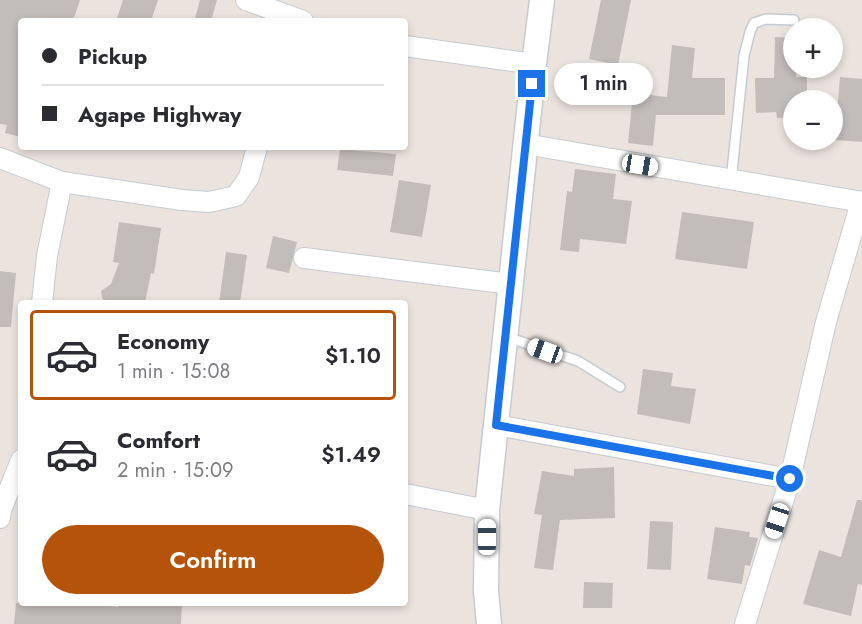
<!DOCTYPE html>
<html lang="en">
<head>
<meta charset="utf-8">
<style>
	:root { --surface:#fff; --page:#f7f7f7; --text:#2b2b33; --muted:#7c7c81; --line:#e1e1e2; --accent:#b45309 }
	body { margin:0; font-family:Jost,sans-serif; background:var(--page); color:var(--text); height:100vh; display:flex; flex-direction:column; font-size:22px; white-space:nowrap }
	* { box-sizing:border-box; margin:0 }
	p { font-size:20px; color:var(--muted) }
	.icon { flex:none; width:33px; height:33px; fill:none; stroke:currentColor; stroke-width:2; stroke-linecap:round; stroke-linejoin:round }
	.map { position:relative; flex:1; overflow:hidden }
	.drawer { position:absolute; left:18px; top:300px; width:390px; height:306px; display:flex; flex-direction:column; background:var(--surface); border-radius:6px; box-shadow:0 3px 9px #0003 }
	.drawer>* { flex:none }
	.top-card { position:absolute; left:18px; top:18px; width:390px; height:132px; border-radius:6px; box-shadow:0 3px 9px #0003; display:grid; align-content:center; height:132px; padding:0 24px; background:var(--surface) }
	.fabs { position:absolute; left:783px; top:18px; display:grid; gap:12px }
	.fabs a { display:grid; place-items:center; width:60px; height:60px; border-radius:50%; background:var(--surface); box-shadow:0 3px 9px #0003; font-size:30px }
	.end { position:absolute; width:27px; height:27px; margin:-14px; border:8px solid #1a73e8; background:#fff; box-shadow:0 0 0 3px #fff }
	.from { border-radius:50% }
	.bubble { position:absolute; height:42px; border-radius:21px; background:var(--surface); box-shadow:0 3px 9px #0003; font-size:20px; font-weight:600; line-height:42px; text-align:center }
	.car { position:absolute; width:18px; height:36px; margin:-18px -9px; border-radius:8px; box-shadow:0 0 4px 2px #0007; background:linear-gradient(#fff 24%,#345 0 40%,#fff 0 76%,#345 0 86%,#fff 0) }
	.top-card b { display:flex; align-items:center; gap:21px; height:57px; font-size:22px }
	.top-card b+b { border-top:2px solid var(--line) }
	.top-card i { width:15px; height:15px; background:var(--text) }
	ul { padding:10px 0 0; list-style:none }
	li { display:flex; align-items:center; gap:18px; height:90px; margin:0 12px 9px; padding:0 12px; border:3px solid transparent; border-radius:6px }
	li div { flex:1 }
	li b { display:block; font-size:22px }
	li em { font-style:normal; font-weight:600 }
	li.active { border-color:var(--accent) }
	li>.icon { width:54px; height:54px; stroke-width:1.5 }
	.cta { display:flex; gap:12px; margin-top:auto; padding:12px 24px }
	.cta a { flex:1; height:69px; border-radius:36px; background:var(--accent); color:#fff; font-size:24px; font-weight:600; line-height:69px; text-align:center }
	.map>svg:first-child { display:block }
	.building { fill:#c3bdba }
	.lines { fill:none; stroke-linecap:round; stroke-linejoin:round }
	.service-casing { stroke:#c5cbd2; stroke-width:12 }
	.minor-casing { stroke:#c5cbd2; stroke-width:22 }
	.tertiary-casing { stroke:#c5cbd2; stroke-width:27 }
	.service { stroke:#fff; stroke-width:9 }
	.minor { stroke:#fff; stroke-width:20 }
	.tertiary { stroke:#fff; stroke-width:24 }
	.route { stroke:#1a73e8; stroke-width:8 }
</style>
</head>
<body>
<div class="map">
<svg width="862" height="624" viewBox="0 0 862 624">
	<rect width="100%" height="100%" fill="#ebe3de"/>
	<g class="building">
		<polygon points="0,0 80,0 73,21 21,21 21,137 5,133 7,125 0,124"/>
		<polygon points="123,0 158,0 151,21 116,21"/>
		<polygon points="200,0 217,0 211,21 195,18"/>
		<polygon points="601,0 631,0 618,65 589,59"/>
		<polygon points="775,37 794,38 794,68 797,68 796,77 807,77 807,100 794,100 794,117 777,118 776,112 756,113 755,78 774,78"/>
		<polygon points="672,45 695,48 692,78 725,78 725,115 656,115 653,146 628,143 633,93 667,97"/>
		<polygon points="840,77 862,79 862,142 835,140"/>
		<polygon points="340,149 396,154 393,176 337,170"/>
		<polygon points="575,169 616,174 613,199 632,201 626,244 580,239 579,252 560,250 567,191 572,192"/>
		<polygon points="399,180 431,185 422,237 390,232"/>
		<polygon points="682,212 754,222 747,269 675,259"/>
		<polygon points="119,222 161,228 154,274 151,273 145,303 106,303 102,298 101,291 111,284 119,263 113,262"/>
		<polygon points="273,236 297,242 289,273 266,268"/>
		<polygon points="226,252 247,255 240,303 219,303"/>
		<polygon points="0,271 16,273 11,327 0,327"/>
		<polygon points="643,369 673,373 671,386 696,389 690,424 637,414"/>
		<polygon points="614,467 615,518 560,520 553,570 534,568 542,515 534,514 542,471 574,476 574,469"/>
		<polygon points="857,500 862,500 862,585 858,584 851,616 803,604 819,550 841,557"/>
		<polygon points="650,521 673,522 671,570 647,569"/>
		<polygon points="715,527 750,532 749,537 758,538 750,566 745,565 742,584 707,579"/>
		<polygon points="584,582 613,583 612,608 583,608"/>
		<polygon points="16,603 83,603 118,607 118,603 182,603 181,624 14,624"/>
	</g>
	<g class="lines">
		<g class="service-casing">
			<g id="service">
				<polyline points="731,181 744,56 750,32 754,23 766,19 794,20"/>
				<polyline points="507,337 578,361 620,387"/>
			</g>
		</g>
		<g class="minor-casing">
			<g id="minor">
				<polyline points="246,0 303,21"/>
				<polyline points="405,46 534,64"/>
				<polyline points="525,144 862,202"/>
				<polyline points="0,158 62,182 182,200 209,202 236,196 249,177 257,147"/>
				<polyline points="304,258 511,284"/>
				<polyline points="42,303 47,256 62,182"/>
				<polyline points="496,425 790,479"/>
				<polyline points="405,494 487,510"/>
				<polyline points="0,518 1,510 21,460"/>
				<polyline points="745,624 790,479 826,322 861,202"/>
			</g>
		</g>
		<g class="tertiary-casing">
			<polyline id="tertiary" points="489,624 486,591 487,510 534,64 542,0"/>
		</g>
		<use href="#service" class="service"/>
		<use href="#minor" class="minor"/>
		<use href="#tertiary" class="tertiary"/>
	</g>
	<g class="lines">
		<polyline class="route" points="532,84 496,425 790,479"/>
	</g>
</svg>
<div class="fabs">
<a>+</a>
<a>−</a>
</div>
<i class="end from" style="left:790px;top:479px"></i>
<i class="end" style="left:532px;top:84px"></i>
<div class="bubble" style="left:554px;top:63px;width:99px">1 min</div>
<i class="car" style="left:640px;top:165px;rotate:100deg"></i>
<i class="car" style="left:545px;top:351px;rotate:290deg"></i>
<i class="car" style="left:777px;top:521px;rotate:198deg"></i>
<i class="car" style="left:487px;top:537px;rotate:0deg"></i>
<div class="top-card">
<b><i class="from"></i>Pickup</b>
<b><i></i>Agape Highway</b>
</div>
<section class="drawer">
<ul>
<li class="active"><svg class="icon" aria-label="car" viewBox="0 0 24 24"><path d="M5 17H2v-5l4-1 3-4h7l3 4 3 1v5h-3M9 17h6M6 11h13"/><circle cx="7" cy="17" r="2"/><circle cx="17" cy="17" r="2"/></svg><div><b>Economy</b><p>1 min · 15:08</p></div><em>$1.10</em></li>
<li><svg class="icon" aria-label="car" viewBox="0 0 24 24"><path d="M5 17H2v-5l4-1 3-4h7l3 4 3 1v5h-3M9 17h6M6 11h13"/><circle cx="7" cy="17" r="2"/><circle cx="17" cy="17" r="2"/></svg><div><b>Comfort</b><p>2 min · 15:09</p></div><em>$1.49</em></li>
</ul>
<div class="cta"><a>Confirm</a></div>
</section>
</div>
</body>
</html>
